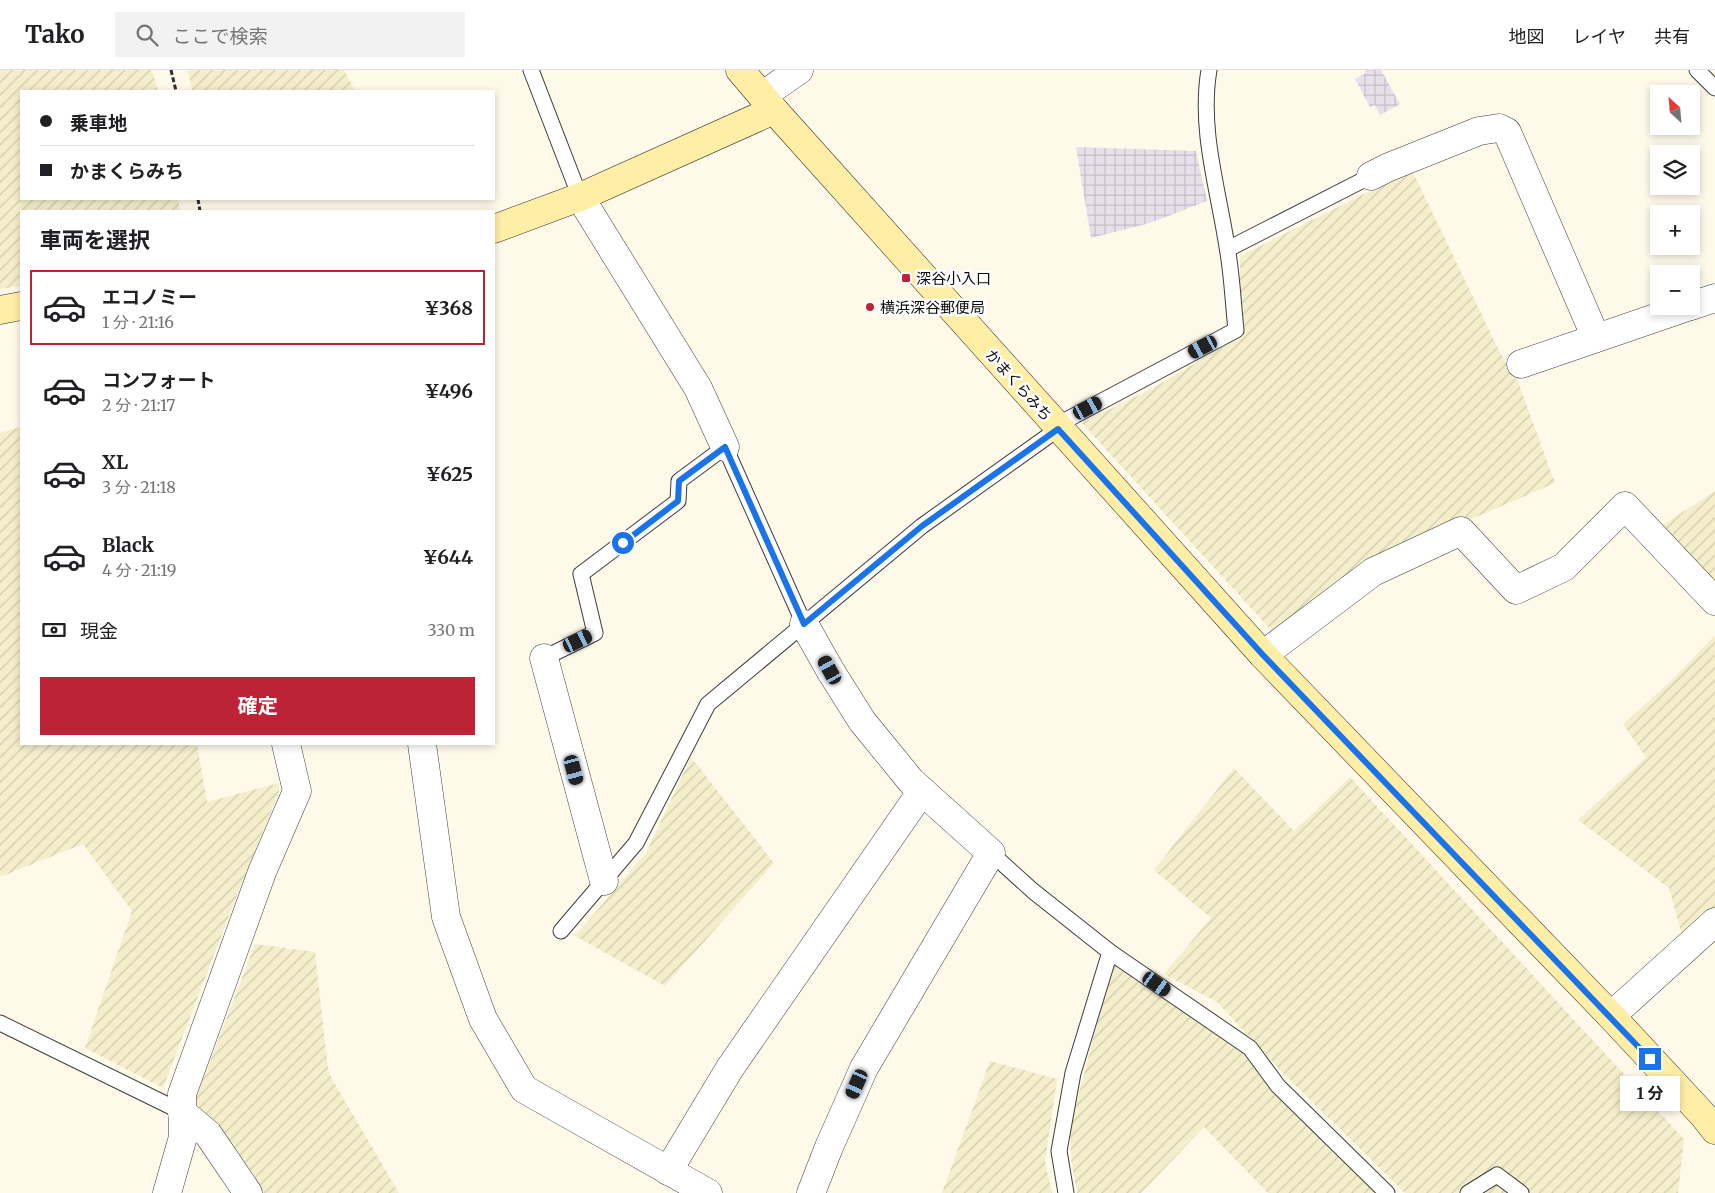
<!DOCTYPE html>
<html lang="ja">
<head>
<meta charset="utf-8">
<style>
	:root { --surface:#fff; --page:#f2f2f2; --text:#202124; --muted:#757577; --line:#e0e0e0; --accent:#bc2336 }
	body { margin:0; font-family:Merriweather,"Noto Sans JP",serif; background:var(--page); color:var(--text); height:100vh; display:flex; flex-direction:column; font-size:19px; white-space:nowrap }
	* { box-sizing:border-box; margin:0 }
	p { font-size:16px; color:var(--muted) }
	.icon { flex:none; width:28px; height:28px; fill:none; stroke:currentColor; stroke-width:2; stroke-linecap:round; stroke-linejoin:round }
	.map { position:relative; flex:1; overflow:hidden }
	.sheet { position:absolute; left:20px; top:140px; width:475px; height:535px; display:flex; flex-direction:column; background:var(--surface); border-radius:0px; box-shadow:0 2px 8px #0003 }
	.sheet>* { flex:none }
	.hud { position:absolute; left:20px; top:20px; width:475px; height:110px; border-radius:0px; box-shadow:0 2px 8px #0003; display:grid; align-content:center; height:110px; padding:0 20px; background:var(--surface) }
	.needle { width:32px; rotate:334deg }
	.controls { position:absolute; left:1650px; top:15px; display:grid; gap:10px }
	.controls a { display:grid; place-items:center; width:50px; height:50px; border-radius:0px; background:var(--surface); box-shadow:0 2px 8px #0003; font-size:25px }
	.end { position:absolute; width:22px; height:22px; margin:-11px; border:6px solid #1a73e8; background:#fff; box-shadow:0 0 0 2px #fff }
	.from { border-radius:50% }
	.bubble { position:absolute; height:35px; border-radius:0px; background:var(--surface); box-shadow:0 2px 8px #0003; font-size:16px; font-weight:700; line-height:35px; text-align:center }
	.car { position:absolute; width:15px; height:30px; margin:-15px -8px; border-radius:6px; box-shadow:0 0 4px 1px #0007; background:linear-gradient(#222 24%,#8ab4d8 0 40%,#222 0 76%,#8ab4d8 0 86%,#222 0) }
	.hud b { display:flex; align-items:center; gap:18px; height:48px; font-size:19px }
	.hud b+b { border-top:1px solid var(--line) }
	.hud i { width:12px; height:12px; background:var(--text) }
	ul { padding:0; list-style:none }
	li { display:flex; align-items:center; gap:15px; height:75px; margin:0 10px 8px; padding:0 10px; border:2px solid transparent; border-radius:0px }
	li div { flex:1 }
	li b { display:block; font-size:19px }
	li em { font-style:normal; font-weight:700 }
	li.selected { border-color:var(--accent) }
	li>.icon { width:45px; height:45px; stroke-width:1.5 }
	h2 { padding:0 20px; font-size:22px; line-height:60px }
	.pay { display:flex; align-items:center; gap:12px; height:55px; padding:0 20px; font-size:19px }
	.pay p { margin-inline-start:auto }
	.button { display:flex; gap:10px; margin-top:auto; padding:10px 20px }
	.button a { flex:1; height:58px; border-radius:0px; background:var(--accent); color:#fff; font-size:20px; font-weight:700; line-height:58px; text-align:center }
	header { display:flex; align-items:center; gap:30px; box-sizing:border-box; height:70px; padding:0 25px; background:var(--surface); border-bottom:1px solid var(--line) }
	header strong { font-size:24px }
	nav { display:flex; gap:28px; margin-inline-start:auto; font-size:18px }
	.search { width:350px; height:45px; background:var(--page); display:flex; align-items:center; gap:12px; box-sizing:border-box; padding:0 18px; border-radius:0px; color:var(--muted); font-size:19px }
	.map>svg:first-child { display:block }
	.industrial { fill:url(#industrial-grid) }
	.farmland { fill:url(#farmland-furrows) }
	.lines { fill:none; stroke-linecap:round; stroke-linejoin:round }
	.lane-casing { stroke:#3e3e3e; stroke-width:17 }
	.street-casing { stroke:#3e3e3e; stroke-width:29 }
	.secondary-casing { stroke:#2d2d2d; stroke-width:29 }
	.path { stroke:#2d2d2d; stroke-width:3; stroke-dasharray:5 2.5; stroke-linecap:butt }
	.lane { stroke:#fff; stroke-width:15 }
	.street { stroke:#fff; stroke-width:28 }
	.secondary { stroke:#ffeea5; stroke-width:28 }
	.route { stroke:#1a73e8; stroke-width:6 }
	.poi-dot { fill:#bc2336; stroke:#fff; stroke-width:2 }
	.labels { text-anchor:middle; dominant-baseline:central; stroke-width:5; stroke-linejoin:round; paint-order:stroke }
	.poi-label { font-size:15px; fill:#0b0b0b; stroke:#fff; text-anchor:start }
	.street-label { font-size:15px; fill:#0b0b0b; stroke:#fff }
</style>
</head>
<body>
<header>
<strong>Tako</strong>
<div class="search"><svg class="icon" aria-label="search" viewBox="0 0 24 24"><circle cx="10" cy="10" r="6"/><path d="M15 15l6 6"/></svg>ここで検索</div>
<nav><a>地図</a><a>レイヤ</a><a>共有</a></nav>
</header>
<div class="map">
<svg width="1715" height="1123" viewBox="0 0 1715 1123">
	<defs>
		<pattern id="industrial-grid" width="8" height="8" patternUnits="userSpaceOnUse" patternTransform="scale(1.25)"><rect width="8" height="8" fill="#e9dfeb"/><path d="M0 4h8M4 0v8" fill="none" stroke="#c6bec8"/></pattern>
		<pattern id="farmland-furrows" width="10" height="10" patternUnits="userSpaceOnUse" patternTransform="scale(1.25)"><rect width="10" height="10" fill="#f4eecb"/><path d="M-1 1l2-2M0 10L10 0M9 11l2-2" fill="none" stroke="#d0cbad"/></pattern>
	</defs>
	<rect width="100%" height="100%" fill="#fff9ea"/>
	<g class="industrial">
		<polygon points="1365,0 1381,0 1400,34 1380,45 1375,35 1370,37 1355,9 1366,3"/>
		<polygon points="1076,77 1196,81 1207,131 1150,153 1091,168"/>
	</g>
	<g class="farmland">
		<polygon points="0,0 152,0 158,21 21,21 21,129 178,129 180,141 21,141 21,216 0,219"/>
		<polygon points="188,0 344,0 355,21 192,21"/>
		<polygon points="1412,100 1499,281 1518,312 1555,413 1361,497 1271,560 1082,353 1153,318 1240,267 1240,186"/>
		<polygon points="21,357 21,674 197,674 207,732 279,713 279,722 235,830 163,1018 85,978 132,841 83,774 0,807 0,363"/>
		<polygon points="1715,421 1715,512 1661,456"/>
		<polygon points="1715,565 1715,837 1682,865 1669,818 1578,750 1646,687 1623,654 1670,612"/>
		<polygon points="691,687 774,793 665,916 575,866 646,783"/>
		<polygon points="1234,698 1294,761 1350,707 1684,1069 1678,1123 1405,1123 1281,1001 1217,932 1164,904 1211,848 1154,800"/>
		<polygon points="255,874 315,882 328,999 332,1009 399,1123 261,1123 213,1055 194,1033"/>
		<polygon points="1114,888 1245,978 1289,1034 1377,1123 1268,1123 1204,1057 1141,1123 1077,1123 1071,1089 1070,1058"/>
		<polygon points="990,991 1057,1009 1045,1092 1052,1123 942,1123"/>
	</g>
	<g class="lines">
		<g class="lane-casing">
			<g id="lane">
				<polyline points="531,0 580,127"/>
				<polyline points="1697,0 1715,18"/>
				<polyline points="1228,179 1371,106"/>
				<path d="M1055,356L1236,260C1233,232 1232,204 1227,177C1218,118 1199,59 1209,0"/>
				<polyline points="544,588 595,563 581,504 678,431 679,411 725,377 804,554"/>
				<polyline points="991,783 1033,821 1110,882 1250,978 1278,1016 1387,1123"/>
				<polyline points="561,861 636,773 708,634 922,456 1058,359"/>
				<polyline points="0,953 182,1042"/>
				<polyline points="1066,1123 1059,1081 1073,1003 1110,882"/>
				<polyline points="1468,1123 1497,1105 1521,1123"/>
			</g>
		</g>
		<g class="street-casing">
			<g id="street">
				<polyline points="762,26 799,0"/>
				<polyline points="1371,106 1389,97 1479,61 1499,58 1507,62 1596,268"/>
				<polyline points="580,127 698,318 725,377"/>
				<polyline points="1691,236 1715,228"/>
				<polyline points="1521,294 1690,236"/>
				<polyline points="804,554 830,600 862,651 911,711 991,783 864,998 829,1077 811,1123"/>
				<polyline points="1263,585 1373,502 1461,461 1516,520 1564,497 1625,436 1715,531"/>
				<polyline points="544,588 604,811"/>
				<polyline points="422,674 446,847 483,949 524,1019 708,1123"/>
				<polyline points="1611,946 1715,852"/>
				<polyline points="182,1042 208,1064 248,1123"/>
				<polyline points="668,1101 730,998 922,721"/>
				<polyline points="167,1123 183,1067 182,1024 262,802 297,721 286,674"/>
			</g>
		</g>
		<g class="secondary-casing">
			<g id="secondary">
				<polyline points="740,0 774,40 1263,585 1611,946 1704,1046 1715,1060"/>
				<polyline points="494,159 580,127 774,40"/>
				<polyline points="0,240 21,236"/>
			</g>
		</g>
		<g class="path">
			<polyline points="171,0 176,21"/>
			<polyline points="198,129 200,141"/>
		</g>
		<use href="#lane" class="lane"/>
		<use href="#street" class="street"/>
		<use href="#secondary" class="secondary"/>
	</g>
	<g class="lines">
		<polyline class="route" points="623,473 678,431 679,411 725,377 804,554 922,456 1058,359 1263,585 1650,989"/>
	</g>
	<g class="poi-dot">
		<rect x="901" y="203" width="10" height="10" rx="2.5"/>
		<circle cx="870" cy="237" r="5"/>
	</g>
	<g class="labels">
		<g class="poi-label">
			<text x="916" y="208">深谷小入口</text>
			<text x="880" y="237">横浜深谷郵便局</text>
		</g>
		<g class="street-label">
			<text transform="translate(1019 315) rotate(48)">かまくらみち</text>
		</g>
	</g>
</svg>
<div class="controls">
<a><svg class="needle" viewBox="-14 -14 28 28"><path d="M0-13l5 13h-10z" fill="#e53935"/><path d="M0 13l5-13h-10z" fill="#757577"/></svg></a>
<a><svg class="icon" aria-label="layers" viewBox="0 0 24 24"><path d="M12 4l9 5-9 5-9-5zM3 14l9 5 9-5"/></svg></a>
<a>+</a>
<a>−</a>
</div>
<i class="end from" style="left:623px;top:473px"></i>
<i class="end" style="left:1650px;top:989px"></i>
<div class="bubble" style="left:1620px;top:1006px;width:60px">1 分</div>
<i class="car" style="left:1203px;top:277px;rotate:242deg"></i>
<i class="car" style="left:1088px;top:338px;rotate:62deg"></i>
<i class="car" style="left:578px;top:571px;rotate:64deg"></i>
<i class="car" style="left:830px;top:600px;rotate:331deg"></i>
<i class="car" style="left:574px;top:700px;rotate:165deg"></i>
<i class="car" style="left:1157px;top:914px;rotate:125deg"></i>
<i class="car" style="left:857px;top:1014px;rotate:204deg"></i>
<div class="hud">
<b><i class="from"></i>乗車地</b>
<b><i></i>かまくらみち</b>
</div>
<section class="sheet">
<h2>車両を選択</h2>
<ul>
<li class="selected"><svg class="icon" aria-label="car" viewBox="0 0 24 24"><path d="M5 17H2v-5l4-1 3-4h7l3 4 3 1v5h-3M9 17h6M6 11h13"/><circle cx="7" cy="17" r="2"/><circle cx="17" cy="17" r="2"/></svg><div><b>エコノミー</b><p>1 分 · 21:16</p></div><em>¥368</em></li>
<li><svg class="icon" aria-label="car" viewBox="0 0 24 24"><path d="M5 17H2v-5l4-1 3-4h7l3 4 3 1v5h-3M9 17h6M6 11h13"/><circle cx="7" cy="17" r="2"/><circle cx="17" cy="17" r="2"/></svg><div><b>コンフォート</b><p>2 分 · 21:17</p></div><em>¥496</em></li>
<li><svg class="icon" aria-label="car" viewBox="0 0 24 24"><path d="M5 17H2v-5l4-1 3-4h7l3 4 3 1v5h-3M9 17h6M6 11h13"/><circle cx="7" cy="17" r="2"/><circle cx="17" cy="17" r="2"/></svg><div><b>XL</b><p>3 分 · 21:18</p></div><em>¥625</em></li>
<li><svg class="icon" aria-label="car" viewBox="0 0 24 24"><path d="M5 17H2v-5l4-1 3-4h7l3 4 3 1v5h-3M9 17h6M6 11h13"/><circle cx="7" cy="17" r="2"/><circle cx="17" cy="17" r="2"/></svg><div><b>Black</b><p>4 分 · 21:19</p></div><em>¥644</em></li>
</ul>
<div class="pay"><svg class="icon" aria-label="cash" viewBox="0 0 24 24"><path d="M3 7h18v10H3z"/><circle cx="12" cy="12" r="2"/></svg>現金<p>330 m</p></div>
<div class="button"><a>確定</a></div>
</section>
</div>
</body>
</html>
